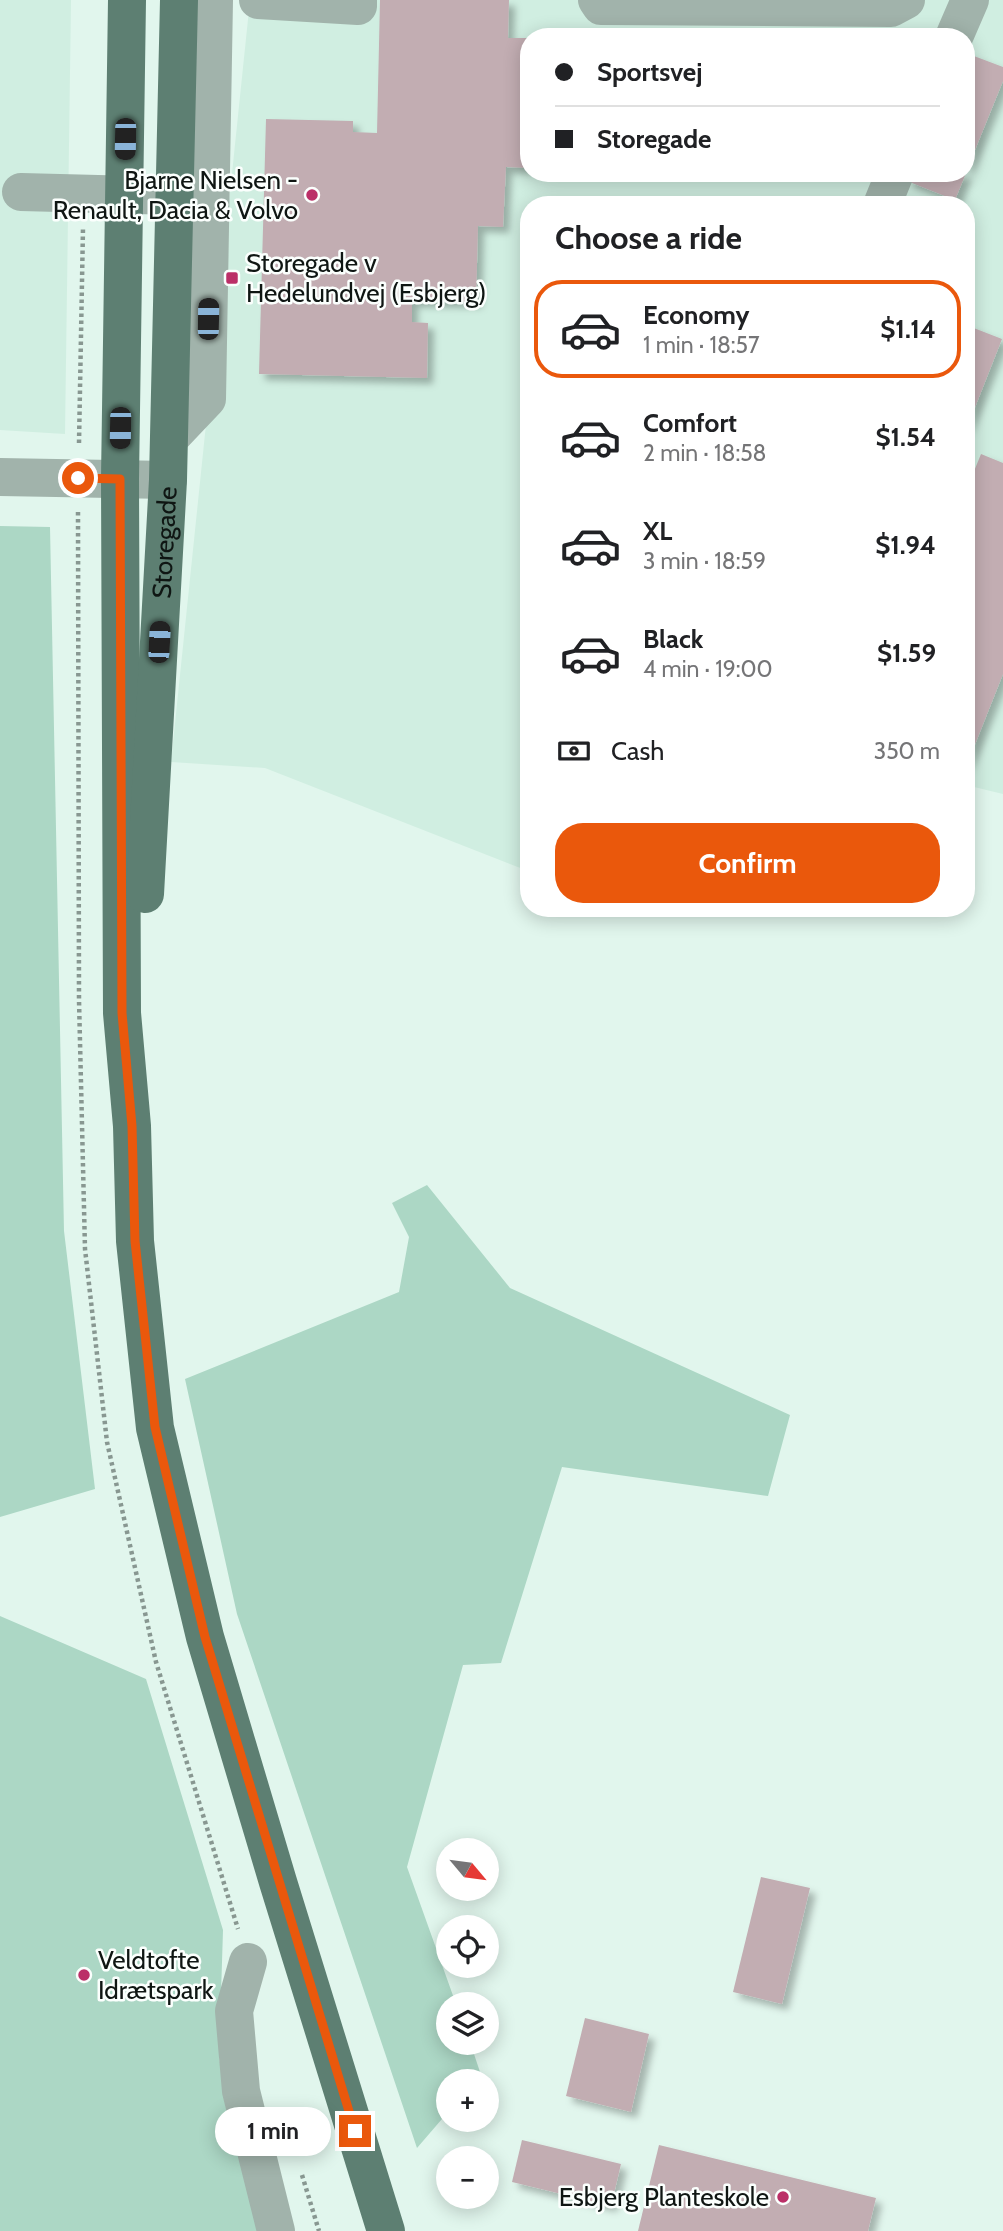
<!DOCTYPE html>
<html lang="en">
<head>
<meta charset="utf-8">
<style>
	:root { --surface:#fff; --page:#f6f6f6; --text:#202124; --muted:#757577; --line:#e0e0e0; --accent:#ea580c }
	body { margin:0; font-family:Cabin,sans-serif; background:var(--page); color:var(--text); height:100vh; display:flex; flex-direction:column; font-size:26px; white-space:nowrap }
	* { box-sizing:border-box; margin:0 }
	p { font-size:23px; color:var(--muted) }
	.icon { flex:none; width:38px; height:38px; fill:none; stroke:currentColor; stroke-width:2; stroke-linecap:round; stroke-linejoin:round }
	.map { position:relative; flex:1; overflow:hidden }
	.sheet { position:absolute; left:520px; top:196px; width:455px; height:721px; display:flex; flex-direction:column; background:var(--surface); border-radius:28px; box-shadow:0 4px 18px #0003 }
	.sheet>* { flex:none }
	.banner { position:absolute; left:520px; top:28px; width:455px; height:154px; border-radius:28px; box-shadow:0 4px 18px #0003; display:grid; align-content:center; height:154px; padding:0 35px; background:var(--surface) }
	.needle { width:46px; rotate:119deg }
	.buttons { position:absolute; left:436px; top:1838px; display:grid; gap:14px }
	.buttons a { display:grid; place-items:center; width:63px; height:63px; border-radius:50%; background:var(--surface); box-shadow:0 4px 18px #0003; font-size:35px }
	.end { position:absolute; width:32px; height:32px; margin:-16px; border:9px solid #ea580c; background:#fff; box-shadow:0 0 0 4px #fff }
	.from { border-radius:50% }
	.bubble { position:absolute; height:49px; border-radius:24px; background:var(--surface); box-shadow:0 4px 18px #0003; font-size:23px; font-weight:800; line-height:49px; text-align:center }
	.car { position:absolute; width:21px; height:42px; margin:-21px -10px; border-radius:9px; box-shadow:0 0 5px 2px #0007; background:linear-gradient(#222 24%,#8ab4d8 0 40%,#222 0 76%,#8ab4d8 0 86%,#222 0) }
	.banner b { display:flex; align-items:center; gap:24px; height:66px; font-size:26px }
	.banner b+b { border-top:2px solid var(--line) }
	.banner i { width:18px; height:18px; background:var(--text) }
	ul { padding:0; list-style:none }
	li { display:flex; align-items:center; gap:21px; height:98px; margin:0 14px 10px; padding:0 21px; border:4px solid transparent; border-radius:28px }
	li div { flex:1 }
	li b { display:block; font-size:26px }
	li em { font-style:normal; font-weight:800 }
	li.on { border-color:var(--accent) }
	li>.icon { width:63px; height:63px; stroke-width:1.5 }
	h2 { padding:0 35px; font-size:32px; line-height:84px }
	.pay { display:flex; align-items:center; gap:18px; height:77px; padding:0 35px; font-size:26px }
	.pay p { margin-inline-start:auto }
	.action { display:flex; gap:14px; margin-top:auto; padding:14px 35px }
	.action a { flex:1; height:80px; border-radius:28px; background:var(--accent); color:#fff; font-size:28px; font-weight:800; line-height:80px; text-align:center }
	.map>svg:first-child { display:block }
	.built { fill:#d0eee1; fill-rule:evenodd }
	.green { fill:#acd7c5 }
	.building { fill:#c2adb2; filter:url(#shadow) }
	.lines { fill:none; stroke-linecap:round; stroke-linejoin:round }
	.path { stroke:#889791; stroke-width:4.5; stroke-dasharray:3.5 3.5; stroke-linecap:butt }
	.minor { stroke:#a1b3ab; stroke-width:38 }
	.major { stroke:#5d7f72; stroke-width:38 }
	.route { stroke:#ea580c; stroke-width:9 }
	.poi-dot { fill:#bb2f67; stroke:#fbfffd; stroke-width:2.5 }
	.labels { text-anchor:middle; dominant-baseline:central; stroke-width:5; stroke-linejoin:round; paint-order:stroke }
	.poi-label { font-size:26px; fill:#0f1613; stroke:#fbfffd; text-anchor:end }
	.street-label { font-size:26px; fill:#0f1613; stroke:#fbfffd }
</style>
</head>
<body>
<div class="map">
<svg width="1003" height="2231" viewBox="0 0 1003 2231">
	<defs>
		<filter id="shadow"><feDropShadow dx="6" dy="6" stdDeviation="3.5" flood-color="#0004"/></filter>
	</defs>
	<rect width="100%" height="100%" fill="#e1f6ed"/>
	<g class="built">
		<polygon points="0,0 71,0 65,434 0,430"/>
		<path d="M250,0H1003V794L974,787L966,801V205H528V871L265,768L171,762ZM528,37H966V173H528Z"/>
	</g>
	<g class="green">
		<polygon points="0,526 50,527 64,1231 95,1489 0,1517"/>
		<polygon points="427,1185 510,1288 790,1415 768,1496 562,1467 501,1663 463,1665 407,1867 456,2004 448,2004 448,2042 470,2042 481,2075 476,2081 448,2081 448,2112 417,2148 237,1614 185,1379 399,1292 409,1237 392,1203"/>
		<polygon points="0,1616 146,1679 223,1930 219,2058 259,2231 0,2231"/>
	</g>
	<g class="building">
		<polygon points="380,0 509,0 508,38 528,38 528,168 506,167 503,227 478,226 476,302 412,301 412,322 428,323 427,378 259,374 266,119 353,121 353,132 377,133"/>
		<polygon points="966,53 1003,67 1003,81 966,172"/>
		<polygon points="910,173 966,173 955,200 907,181"/>
		<polygon points="966,325 1002,339 966,430"/>
		<polygon points="981,454 1003,463 1003,674 966,767 966,491"/>
		<polygon points="761,1877 810,1888 782,2004 733,1992"/>
		<polygon points="585,2018 649,2034 631,2112 566,2096"/>
		<polygon points="522,2140 621,2164 611,2206 512,2182"/>
		<polygon points="659,2145 876,2198 868,2231 638,2231"/>
	</g>
	<g class="lines">
		<g class="path">
			<polyline points="79,443 83,228"/>
			<polyline points="78,512 79,1000 85,1249 107,1442 156,1662 238,1929"/>
			<polyline points="302,2175 319,2231"/>
		</g>
		<g class="minor">
			<polyline points="258,0 358,6 358,0"/>
			<polyline points="597,0 601,6 891,8 906,0"/>
			<polyline points="954,37 970,0"/>
			<polyline points="21,192 175,196"/>
			<polyline points="882,205 895,173"/>
			<polyline points="169,439 207,399 214,0"/>
			<polyline points="0,477 168,480"/>
			<polyline points="248,1962 234,2011 241,2091 276,2231"/>
		</g>
		<g class="major">
			<polyline points="127,0 120,479 122,1013 132,1126 135,1241 155,1428 205,1637 278,1882 386,2231"/>
			<path id="s1" d="M145,894L168,480L179,0"/>
		</g>
	</g>
	<g class="lines">
		<polyline class="route" points="78,478 120,479 122,1013 132,1126 135,1241 155,1427 205,1637 355,2131"/>
	</g>
	<g class="poi-dot">
		<circle cx="312" cy="195" r="7"/>
		<rect x="225" y="271" width="14" height="14" rx="3.5"/>
		<circle cx="84" cy="1975" r="7"/>
		<circle cx="783" cy="2197" r="7"/>
	</g>
	<g class="labels">
		<g class="poi-label">
			<text x="298" y="180">Bjarne Nielsen -<tspan x="298" dy="30">Renault, Dacia &amp; Volvo</tspan></text>
			<text x="246" y="263" text-anchor="start">Storegade v<tspan x="246" dy="30">Hedelundvej (Esbjerg)</tspan></text>
			<text x="98" y="1960" text-anchor="start">Veldtofte<tspan x="98" dy="30">Idrætspark</tspan></text>
			<text x="769" y="2197">Esbjerg Planteskole</text>
		</g>
		<g class="street-label">
			<text stroke="none"><textPath href="#s1" startOffset="352">Storegade</textPath></text>
		</g>
	</g>
</svg>
<div class="buttons">
<a><svg class="needle" viewBox="-14 -14 28 28"><path d="M0-13l5 13h-10z" fill="#e53935"/><path d="M0 13l5-13h-10z" fill="#757577"/></svg></a>
<a><svg class="icon" aria-label="locate" viewBox="0 0 24 24"><circle cx="12" cy="12" r="6"/><path d="M12 2v4M12 18v4M2 12h4M18 12h4"/></svg></a>
<a><svg class="icon" aria-label="layers" viewBox="0 0 24 24"><path d="M12 4l9 5-9 5-9-5zM3 14l9 5 9-5"/></svg></a>
<a>+</a>
<a>−</a>
</div>
<i class="end from" style="left:78px;top:478px"></i>
<i class="end" style="left:355px;top:2131px"></i>
<div class="bubble" style="left:215px;top:2107px;width:116px">1 min</div>
<i class="car" style="left:125px;top:139px;rotate:181deg"></i>
<i class="car" style="left:208px;top:319px;rotate:1deg"></i>
<i class="car" style="left:120px;top:428px;rotate:181deg"></i>
<i class="car" style="left:159px;top:642px;rotate:3deg"></i>
<div class="banner">
<b><i class="from"></i>Sportsvej</b>
<b><i></i>Storegade</b>
</div>
<section class="sheet">
<h2>Choose a ride</h2>
<ul>
<li class="on"><svg class="icon" aria-label="car" viewBox="0 0 24 24"><path d="M5 17H2v-5l4-1 3-4h7l3 4 3 1v5h-3M9 17h6M6 11h13"/><circle cx="7" cy="17" r="2"/><circle cx="17" cy="17" r="2"/></svg><div><b>Economy</b><p>1 min · 18:57</p></div><em>$1.14</em></li>
<li><svg class="icon" aria-label="car" viewBox="0 0 24 24"><path d="M5 17H2v-5l4-1 3-4h7l3 4 3 1v5h-3M9 17h6M6 11h13"/><circle cx="7" cy="17" r="2"/><circle cx="17" cy="17" r="2"/></svg><div><b>Comfort</b><p>2 min · 18:58</p></div><em>$1.54</em></li>
<li><svg class="icon" aria-label="car" viewBox="0 0 24 24"><path d="M5 17H2v-5l4-1 3-4h7l3 4 3 1v5h-3M9 17h6M6 11h13"/><circle cx="7" cy="17" r="2"/><circle cx="17" cy="17" r="2"/></svg><div><b>XL</b><p>3 min · 18:59</p></div><em>$1.94</em></li>
<li><svg class="icon" aria-label="car" viewBox="0 0 24 24"><path d="M5 17H2v-5l4-1 3-4h7l3 4 3 1v5h-3M9 17h6M6 11h13"/><circle cx="7" cy="17" r="2"/><circle cx="17" cy="17" r="2"/></svg><div><b>Black</b><p>4 min · 19:00</p></div><em>$1.59</em></li>
</ul>
<div class="pay"><svg class="icon" aria-label="cash" viewBox="0 0 24 24"><path d="M3 7h18v10H3z"/><circle cx="12" cy="12" r="2"/></svg>Cash<p>350 m</p></div>
<div class="action"><a>Confirm</a></div>
</section>
</div>
</body>
</html>
